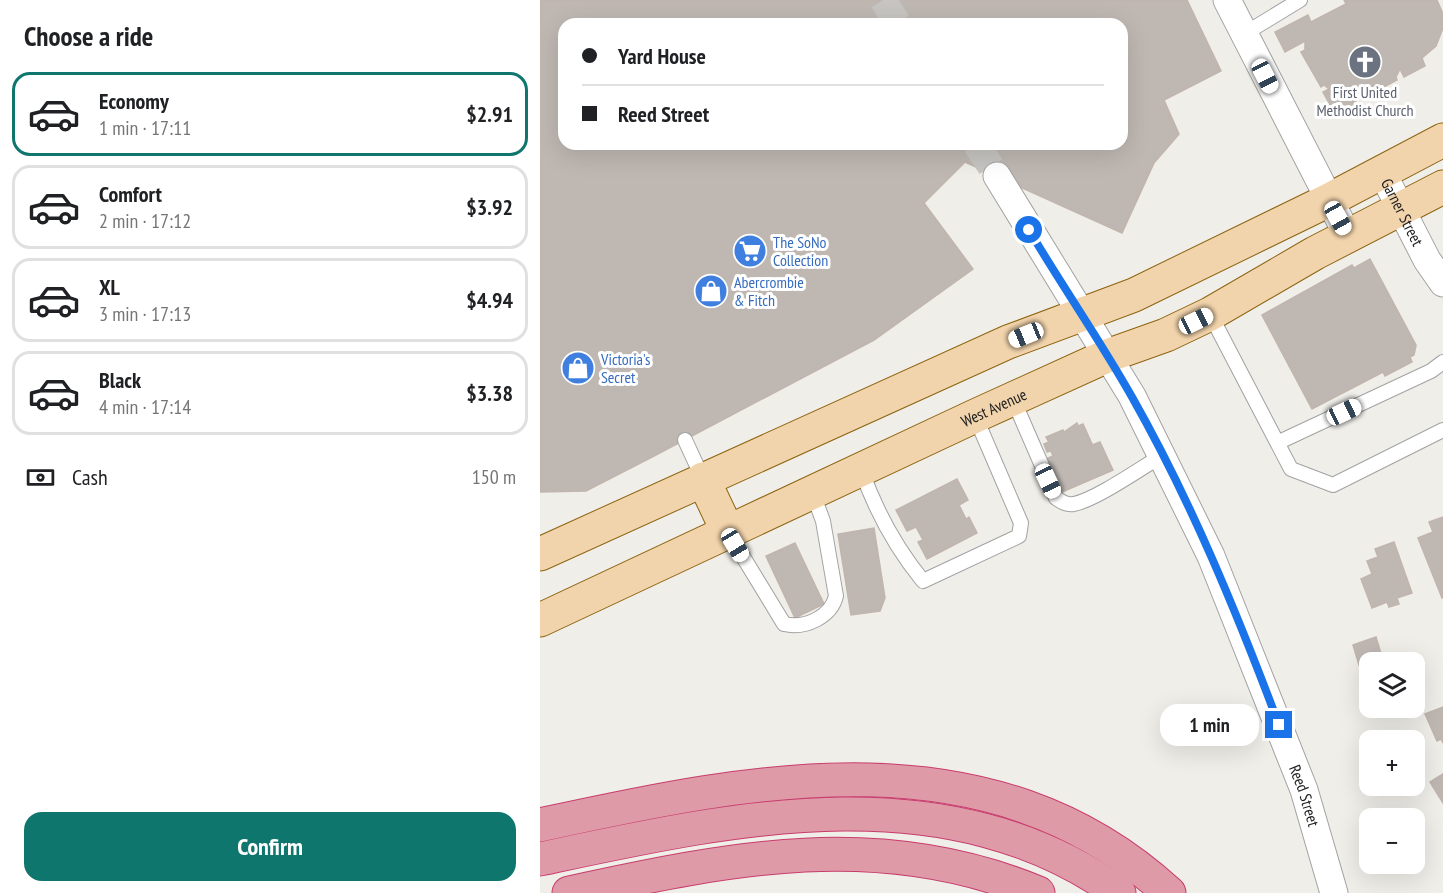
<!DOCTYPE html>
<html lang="en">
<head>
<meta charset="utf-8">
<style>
	:root { --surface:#fff; --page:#f6f6f6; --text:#202124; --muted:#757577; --line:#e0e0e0; --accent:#0f766e }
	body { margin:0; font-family:"PT Sans Narrow",sans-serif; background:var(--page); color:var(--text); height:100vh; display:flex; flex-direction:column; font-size:22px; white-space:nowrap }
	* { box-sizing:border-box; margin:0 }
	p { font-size:20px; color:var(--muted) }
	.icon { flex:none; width:33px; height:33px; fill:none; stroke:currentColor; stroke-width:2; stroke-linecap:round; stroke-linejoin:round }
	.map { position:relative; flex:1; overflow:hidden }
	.drawer { display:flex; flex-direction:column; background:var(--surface); width:540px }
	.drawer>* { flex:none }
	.guide { position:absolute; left:18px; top:18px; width:570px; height:132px; border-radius:18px; box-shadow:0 6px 24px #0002; display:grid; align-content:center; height:132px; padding:0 24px; background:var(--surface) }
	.buttons { position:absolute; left:819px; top:652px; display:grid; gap:12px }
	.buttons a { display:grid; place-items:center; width:66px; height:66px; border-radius:12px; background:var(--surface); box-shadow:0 6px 24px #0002; font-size:30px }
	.end { position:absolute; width:27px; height:27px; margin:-14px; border:8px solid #1a73e8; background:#fff; box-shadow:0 0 0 3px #fff }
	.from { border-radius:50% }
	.bubble { position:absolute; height:42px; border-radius:18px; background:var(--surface); box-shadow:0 6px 24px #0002; font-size:20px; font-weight:700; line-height:42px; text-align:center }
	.car { position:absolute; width:18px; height:36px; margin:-18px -9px; border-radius:8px; box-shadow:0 0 4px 2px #0007; background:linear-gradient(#fff 24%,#345 0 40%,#fff 0 76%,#345 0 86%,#fff 0) }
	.guide b { display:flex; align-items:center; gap:21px; height:57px; font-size:22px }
	.guide b+b { border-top:2px solid var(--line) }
	.guide i { width:15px; height:15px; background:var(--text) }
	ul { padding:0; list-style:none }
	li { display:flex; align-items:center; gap:18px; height:84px; margin:0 12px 9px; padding:0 12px; border:3px solid var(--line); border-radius:18px }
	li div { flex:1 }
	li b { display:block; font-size:22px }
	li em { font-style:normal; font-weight:700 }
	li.active { border-color:var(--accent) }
	li>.icon { width:54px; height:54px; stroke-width:1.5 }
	h2 { padding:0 24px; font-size:27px; line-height:72px }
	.pay { display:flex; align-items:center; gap:15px; height:66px; padding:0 24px; font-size:22px }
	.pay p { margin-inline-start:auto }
	.button { display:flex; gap:12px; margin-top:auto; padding:12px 24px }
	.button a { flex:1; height:69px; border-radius:18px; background:var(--accent); color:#fff; font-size:24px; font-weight:700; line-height:69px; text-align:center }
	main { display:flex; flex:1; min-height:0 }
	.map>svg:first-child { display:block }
	.building { fill:#beb7b2; stroke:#c1b5ad; stroke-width:1.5; fill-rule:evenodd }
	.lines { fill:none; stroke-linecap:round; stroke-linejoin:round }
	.street-tunnel { stroke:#c7c5c1; stroke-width:27; stroke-dasharray:27 14; stroke-linecap:butt }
	.lane-casing { stroke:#a2a2a2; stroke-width:16 }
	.street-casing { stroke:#a2a2a2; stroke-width:29 }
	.primary-casing { stroke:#8d6411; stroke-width:35 }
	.highway-casing { stroke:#c83c6d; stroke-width:35 }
	.lane { stroke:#fff; stroke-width:14 }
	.street { stroke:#fff; stroke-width:27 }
	.primary { stroke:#f2d4ac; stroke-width:33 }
	.highway { stroke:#de9aa7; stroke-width:33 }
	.route { stroke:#1a73e8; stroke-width:8 }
	.labels { text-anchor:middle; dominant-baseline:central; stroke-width:6; stroke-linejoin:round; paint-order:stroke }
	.worship-label { font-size:16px; fill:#5b616d; stroke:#fff }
	.street-label { font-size:16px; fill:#212121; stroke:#fff }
	.shop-label { font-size:16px; fill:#366cbe; stroke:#fff; text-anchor:start }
</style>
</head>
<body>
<main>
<section class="drawer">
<h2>Choose a ride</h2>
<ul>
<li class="active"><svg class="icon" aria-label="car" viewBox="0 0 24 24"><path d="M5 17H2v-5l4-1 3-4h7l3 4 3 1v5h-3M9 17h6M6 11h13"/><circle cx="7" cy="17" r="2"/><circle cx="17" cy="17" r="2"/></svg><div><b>Economy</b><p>1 min · 17:11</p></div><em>$2.91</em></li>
<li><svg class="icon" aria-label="car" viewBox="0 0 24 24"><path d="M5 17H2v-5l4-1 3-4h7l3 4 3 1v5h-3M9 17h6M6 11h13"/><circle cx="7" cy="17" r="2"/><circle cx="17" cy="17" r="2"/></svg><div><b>Comfort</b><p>2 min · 17:12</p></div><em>$3.92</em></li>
<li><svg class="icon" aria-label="car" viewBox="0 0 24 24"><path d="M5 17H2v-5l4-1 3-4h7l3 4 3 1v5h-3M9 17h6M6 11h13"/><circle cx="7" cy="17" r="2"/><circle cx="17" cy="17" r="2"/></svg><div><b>XL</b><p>3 min · 17:13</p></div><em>$4.94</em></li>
<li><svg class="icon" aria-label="car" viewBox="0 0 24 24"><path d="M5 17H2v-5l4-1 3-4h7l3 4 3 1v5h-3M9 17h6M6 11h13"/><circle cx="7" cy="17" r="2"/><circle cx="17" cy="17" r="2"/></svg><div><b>Black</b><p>4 min · 17:14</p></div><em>$3.38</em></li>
</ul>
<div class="pay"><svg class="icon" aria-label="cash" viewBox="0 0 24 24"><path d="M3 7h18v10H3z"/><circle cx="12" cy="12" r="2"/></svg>Cash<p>150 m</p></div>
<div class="button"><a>Confirm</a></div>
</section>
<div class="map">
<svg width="903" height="893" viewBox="0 0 903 893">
	<rect width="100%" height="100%" fill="#f0eee9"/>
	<g class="building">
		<path d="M0,0H647L681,71L624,100L639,134L614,163L582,233L425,162L384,203L433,269L334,340L114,456L46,491L0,492ZM24,24H582V144H24Z"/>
		<polygon points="804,0 897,0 903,14 903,28 896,46 882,58 885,66 864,77 860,69 856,77 857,80 822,99 812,96 816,102 813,104 815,109 801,117 798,112 795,114 783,92 789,89 784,85 781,87 761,52 765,50 765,41 745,52 735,32 768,15 771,22 806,4"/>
		<polygon points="830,259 876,345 874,355 870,357 872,362 845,376 843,372 772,409 722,315 812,265 814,268"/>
		<polygon points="537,423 538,426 543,424 552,444 550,445 551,449 552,445 560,442 573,470 522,492 506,459 513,456 511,451 507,452 504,444 509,442 506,437 523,430 524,432"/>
		<polygon points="417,479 428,500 419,505 426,519 429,517 437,533 387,559 378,542 383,540 376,527 367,531 356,510"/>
		<polygon points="903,517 903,597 902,598 878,538 893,532 889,522"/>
		<polygon points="334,528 345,598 340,611 311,615 298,534"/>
		<polygon points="854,542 872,593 857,598 859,604 849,607 847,602 832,608 821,579 832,574 827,561 838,557 835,549"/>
		<polygon points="255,543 284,604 255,618 226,556"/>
		<polygon points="836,637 842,657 819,665 813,645"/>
		<polygon points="903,707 903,743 901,739 897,741 885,714"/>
		<polygon points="903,774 903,803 890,782"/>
	</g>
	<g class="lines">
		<g class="street-tunnel">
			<polyline points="343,0 358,24"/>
			<polyline points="436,144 457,176"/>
		</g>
		<g class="lane-casing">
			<g id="lane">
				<polyline points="704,34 760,0"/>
				<polyline points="670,314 751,469 793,485 903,430"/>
				<path d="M473,399L516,498C522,502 526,505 534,504C557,499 601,468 623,455"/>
				<polyline points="145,440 163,479"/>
				<polyline points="739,442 891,371 903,362"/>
				<path d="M321,469C335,509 356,548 383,581L479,536L481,523L435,416"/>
				<path d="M188,532L244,624C265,629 291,617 296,596L283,521L273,494"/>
			</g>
		</g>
		<g class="street-casing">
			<g id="street">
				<polyline points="687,0 808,236"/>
				<path id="s1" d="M842,172L887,260L903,283"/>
				<path id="s2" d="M457,176L592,396L671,556L764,790L794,893"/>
			</g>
		</g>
		<g class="primary-casing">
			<g id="primary">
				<polyline points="163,479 188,532"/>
				<polyline points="0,554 468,342 594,295 789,200 903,140"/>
				<path id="s3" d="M0,620L435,416L567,356L626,335L670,314L775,253L903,187"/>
			</g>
		</g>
		<g class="highway-casing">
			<g id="highway">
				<path d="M0,825C215,778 450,729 629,893"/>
				<path d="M0,859C193,818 405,769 579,893"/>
				<path d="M29,893C190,858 340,827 498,893"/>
			</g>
		</g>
		<use href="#lane" class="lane"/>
		<use href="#street" class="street"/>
		<use href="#primary" class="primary"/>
		<use href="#highway" class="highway"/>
	</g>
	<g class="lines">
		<path class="route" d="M489,230C522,286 560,340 592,397C651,501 697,613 739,725"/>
	</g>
	<defs>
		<g id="church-disc" transform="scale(1.725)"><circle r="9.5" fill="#6b7280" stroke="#fff"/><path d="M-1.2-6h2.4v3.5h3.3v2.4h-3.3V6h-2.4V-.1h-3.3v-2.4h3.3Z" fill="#fff"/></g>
		<g id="supermarket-disc" transform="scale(1.725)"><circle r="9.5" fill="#3f7fe0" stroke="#fff"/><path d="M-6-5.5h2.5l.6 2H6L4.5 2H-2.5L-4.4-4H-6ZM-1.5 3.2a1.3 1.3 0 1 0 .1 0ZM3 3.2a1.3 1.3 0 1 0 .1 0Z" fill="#fff"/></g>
		<g id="shop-disc" transform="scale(1.725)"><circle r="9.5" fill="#3f7fe0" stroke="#fff"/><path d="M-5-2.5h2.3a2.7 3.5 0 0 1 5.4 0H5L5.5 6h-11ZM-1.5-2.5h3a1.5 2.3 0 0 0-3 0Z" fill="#fff"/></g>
	</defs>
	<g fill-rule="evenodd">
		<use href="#church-disc" x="825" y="62"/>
		<use href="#supermarket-disc" x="210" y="251"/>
		<use href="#shop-disc" x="171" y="291"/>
		<use href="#shop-disc" x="38" y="368"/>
	</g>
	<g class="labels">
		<g class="worship-label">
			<text x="825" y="92">First United<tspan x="825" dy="18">Methodist Church</tspan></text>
		</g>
		<g class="street-label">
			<text stroke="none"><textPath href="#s1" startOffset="45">Garner Street</textPath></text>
			<text stroke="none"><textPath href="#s3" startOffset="501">West Avenue</textPath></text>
			<text stroke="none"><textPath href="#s2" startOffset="694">Reed Street</textPath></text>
		</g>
		<g class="shop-label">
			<text x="233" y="242">The SoNo<tspan x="233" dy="18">Collection</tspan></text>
			<text x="194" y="282">Abercrombie<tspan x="194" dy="18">&amp; Fitch</tspan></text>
			<text x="61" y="359">Victoria's<tspan x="61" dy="18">Secret</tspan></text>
		</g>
	</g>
</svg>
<div class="buttons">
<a><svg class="icon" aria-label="layers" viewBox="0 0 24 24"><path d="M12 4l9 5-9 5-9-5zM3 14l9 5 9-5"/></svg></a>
<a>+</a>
<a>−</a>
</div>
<i class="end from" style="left:489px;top:230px"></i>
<i class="end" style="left:739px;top:725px"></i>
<div class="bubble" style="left:620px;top:704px;width:99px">1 min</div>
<i class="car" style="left:725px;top:76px;rotate:153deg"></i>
<i class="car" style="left:798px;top:218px;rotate:151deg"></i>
<i class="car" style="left:656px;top:321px;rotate:64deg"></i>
<i class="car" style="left:486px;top:335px;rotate:248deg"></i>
<i class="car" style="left:804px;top:412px;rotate:65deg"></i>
<i class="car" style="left:508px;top:481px;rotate:155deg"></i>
<i class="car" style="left:195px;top:545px;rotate:149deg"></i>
<div class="guide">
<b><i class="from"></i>Yard House</b>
<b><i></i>Reed Street</b>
</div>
</div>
</main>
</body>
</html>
